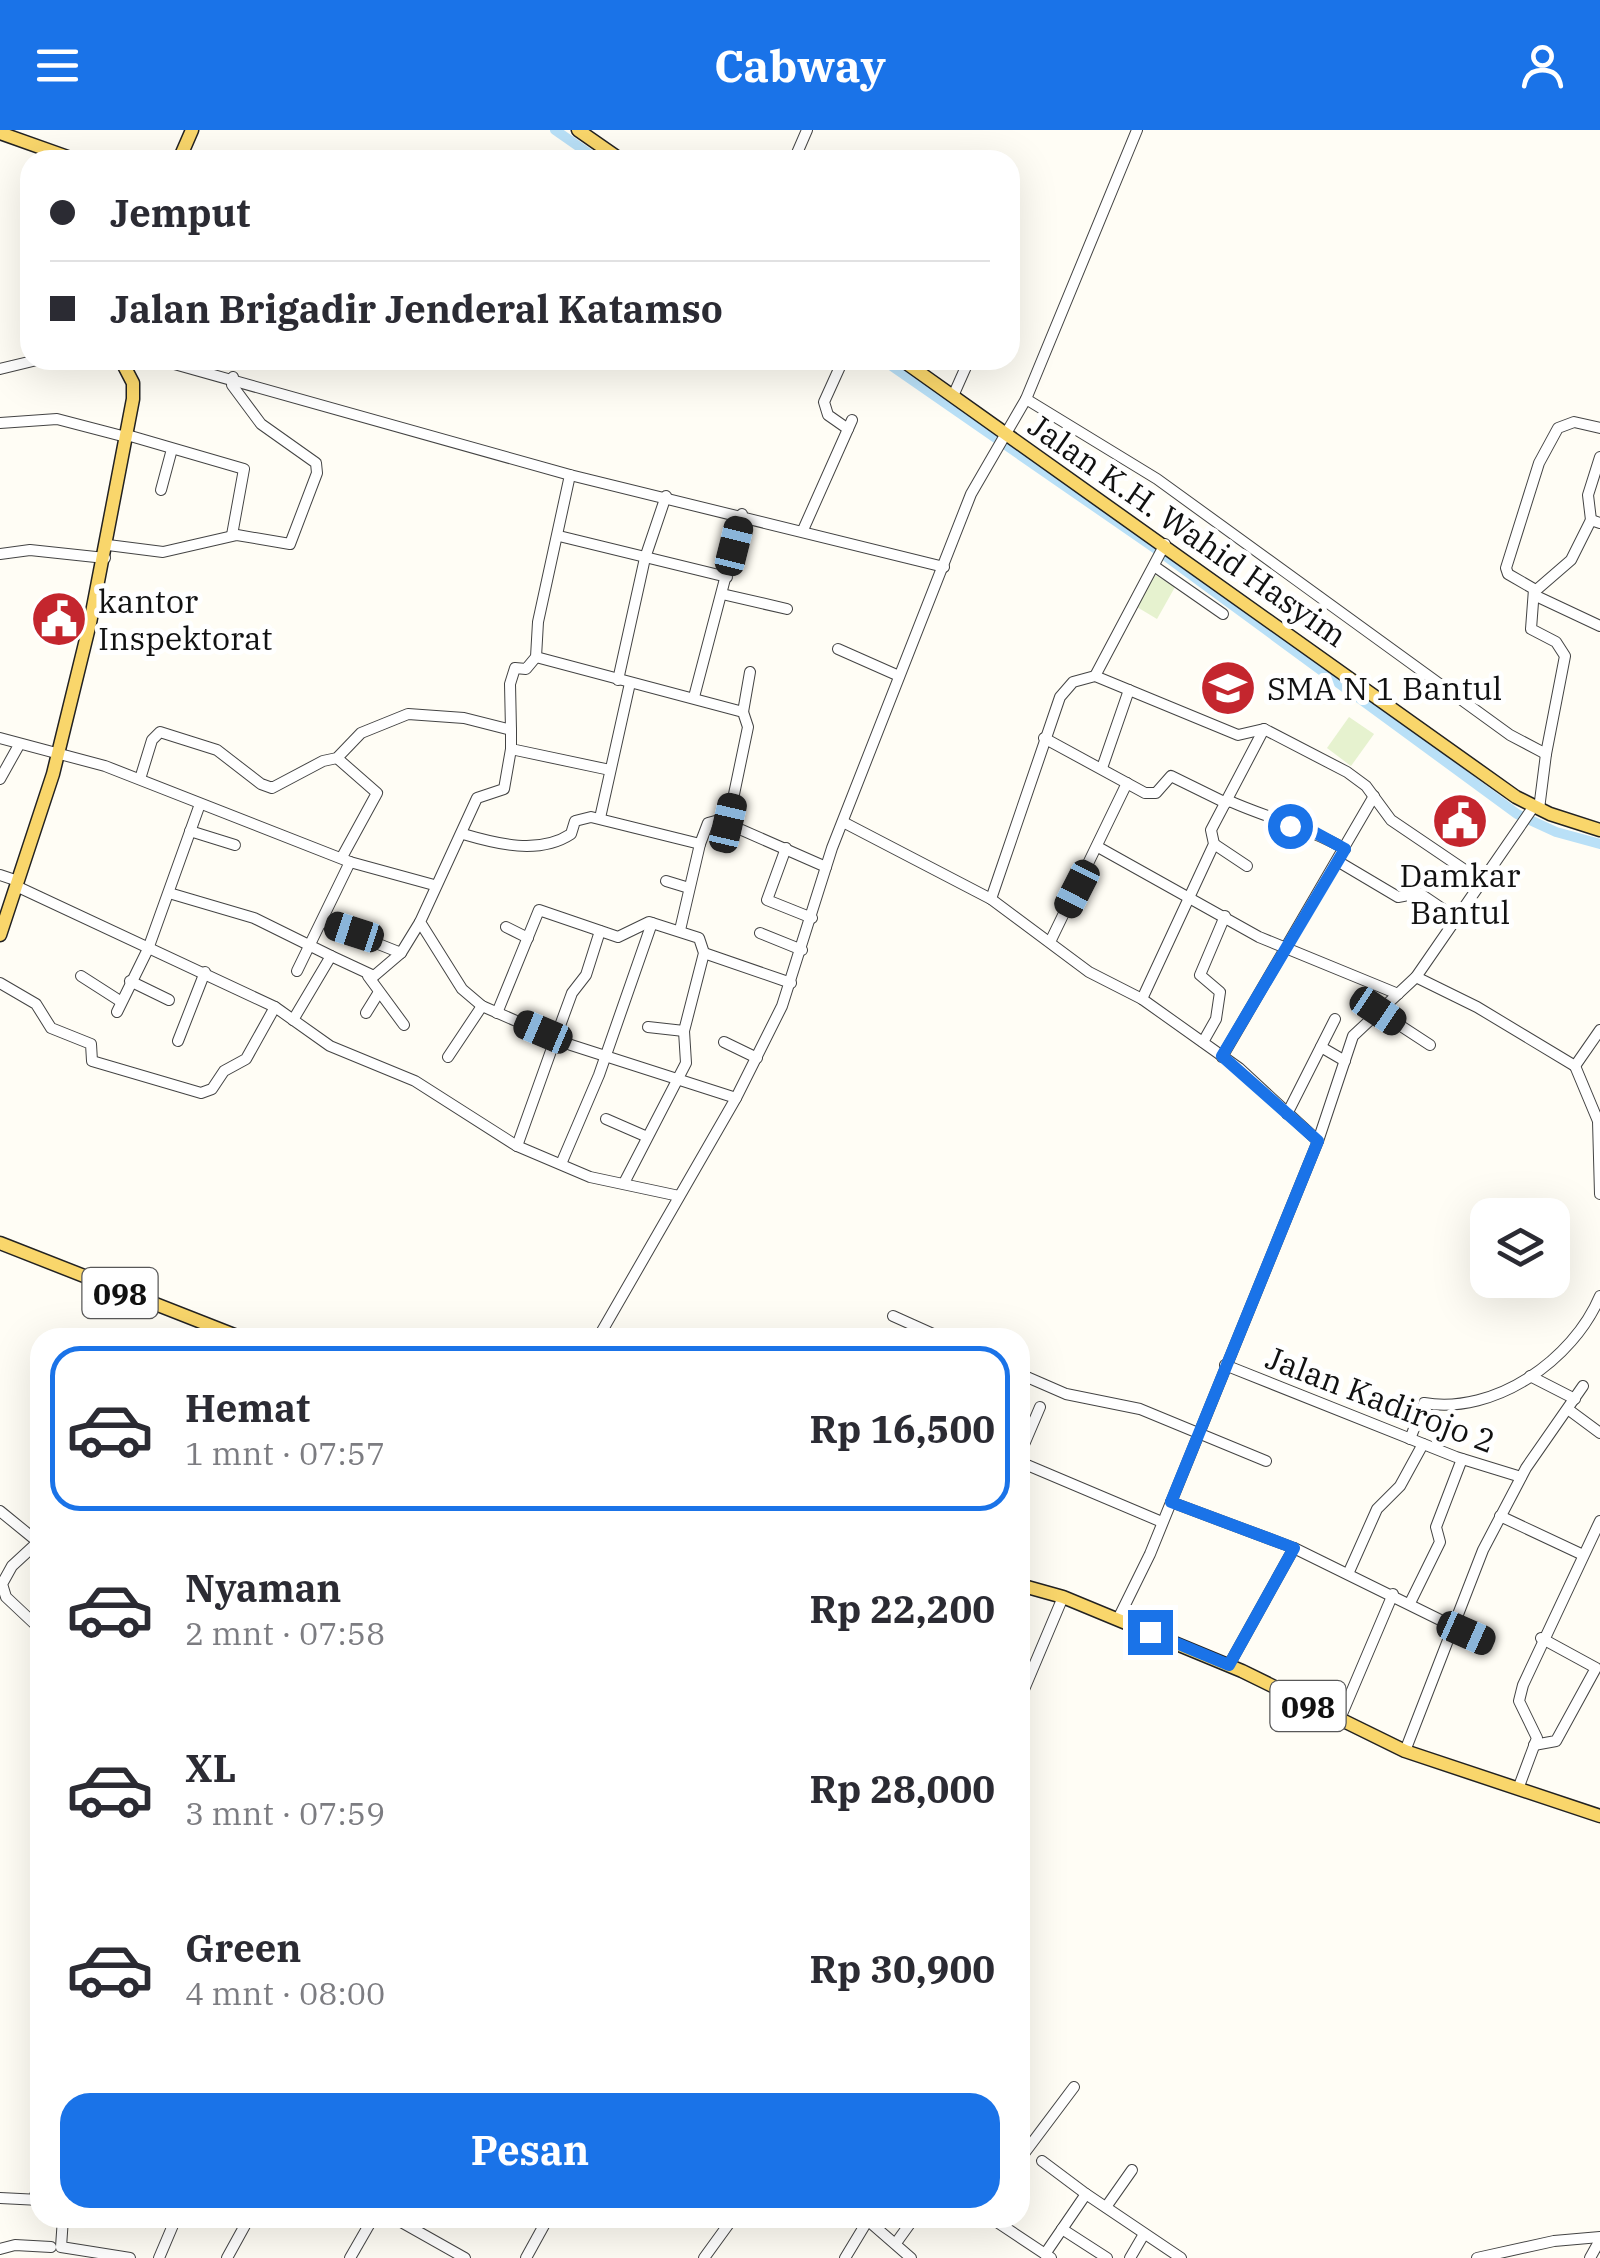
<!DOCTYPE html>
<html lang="id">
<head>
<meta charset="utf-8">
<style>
	:root { --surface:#fff; --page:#f2f2f3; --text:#2b2b33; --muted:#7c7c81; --line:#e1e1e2; --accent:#1a73e8 }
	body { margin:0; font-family:"IBM Plex Serif",serif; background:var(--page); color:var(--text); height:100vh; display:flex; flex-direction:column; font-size:38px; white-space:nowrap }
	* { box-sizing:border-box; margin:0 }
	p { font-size:32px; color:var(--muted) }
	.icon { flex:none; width:55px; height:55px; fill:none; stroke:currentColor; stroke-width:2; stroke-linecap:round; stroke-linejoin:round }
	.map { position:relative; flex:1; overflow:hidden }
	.side { position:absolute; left:30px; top:1198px; width:1000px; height:900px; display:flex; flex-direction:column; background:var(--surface); border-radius:30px; box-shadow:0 10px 40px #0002 }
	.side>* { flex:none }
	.banner { position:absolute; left:20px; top:20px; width:1000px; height:220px; border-radius:30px; box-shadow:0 10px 40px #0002; display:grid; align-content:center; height:220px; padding:0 30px; background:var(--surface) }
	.controls { position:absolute; left:1470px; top:1068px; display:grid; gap:20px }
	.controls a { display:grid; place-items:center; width:100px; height:100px; border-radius:20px; background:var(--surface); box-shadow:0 10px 40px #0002; font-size:50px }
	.end { position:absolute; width:45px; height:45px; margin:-22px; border:12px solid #1a73e8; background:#fff; box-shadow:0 0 0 5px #fff }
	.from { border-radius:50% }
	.car { position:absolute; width:30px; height:60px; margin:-30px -15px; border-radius:12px; box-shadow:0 0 8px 2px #0007; background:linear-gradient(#222 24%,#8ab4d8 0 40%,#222 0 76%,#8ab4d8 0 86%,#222 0) }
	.banner b { display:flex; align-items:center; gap:35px; height:95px; font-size:38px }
	.banner b+b { border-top:2px solid var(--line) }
	.banner i { width:25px; height:25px; background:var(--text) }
	ul { padding:18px 0 0; list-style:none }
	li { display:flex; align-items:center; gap:30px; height:165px; margin:0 20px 15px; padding:0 10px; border:5px solid transparent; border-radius:30px }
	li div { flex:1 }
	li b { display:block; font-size:38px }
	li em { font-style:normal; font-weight:800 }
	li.active { border-color:var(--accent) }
	li>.icon { width:90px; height:90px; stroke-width:1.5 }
	.action { display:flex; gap:20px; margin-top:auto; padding:20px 30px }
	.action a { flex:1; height:115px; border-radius:30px; background:var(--accent); color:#fff; font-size:40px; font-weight:800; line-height:115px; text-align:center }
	header { display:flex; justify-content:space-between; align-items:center; height:130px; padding:0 30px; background:var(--accent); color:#fff; font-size:45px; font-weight:800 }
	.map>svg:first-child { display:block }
	.pitch { fill:#e6f2cf }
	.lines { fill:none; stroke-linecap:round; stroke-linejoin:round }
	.canal { stroke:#b9e0f7; stroke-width:10 }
	.minor-casing { stroke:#444; stroke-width:12 }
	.major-casing { stroke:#222; stroke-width:15 }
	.minor { stroke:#fff; stroke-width:10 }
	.major { stroke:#f9d66b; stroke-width:12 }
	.route { stroke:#1a73e8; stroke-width:12 }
	.labels { text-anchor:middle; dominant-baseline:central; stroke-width:10; stroke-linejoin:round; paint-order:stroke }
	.shield { fill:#fff; stroke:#585858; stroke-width:2.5 }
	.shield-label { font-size:30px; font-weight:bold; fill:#111 }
	.street-label { font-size:32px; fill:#111; stroke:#fff }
	.poi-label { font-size:32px; fill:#111; stroke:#fff; text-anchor:start }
</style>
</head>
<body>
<header><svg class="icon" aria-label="menu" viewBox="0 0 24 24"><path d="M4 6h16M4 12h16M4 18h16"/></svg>Cabway<svg class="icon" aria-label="person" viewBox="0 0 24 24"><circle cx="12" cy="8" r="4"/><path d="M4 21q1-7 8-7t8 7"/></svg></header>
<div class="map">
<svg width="1600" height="2128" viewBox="0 0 1600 2128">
	<rect width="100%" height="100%" fill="#fffdf5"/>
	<g class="pitch">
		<polygon points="1155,445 1175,457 1157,489 1137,477"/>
		<polygon points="1349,587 1374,604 1351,636 1327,618"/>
	</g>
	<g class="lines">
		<g class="canal">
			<polyline points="555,0 598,30"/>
			<polyline points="883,230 1156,419 1517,684 1556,702 1600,714"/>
		</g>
		<g class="minor-casing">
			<g id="minor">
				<polyline points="794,30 807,0"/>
				<polyline points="160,230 570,345 944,437"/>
				<polyline points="843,230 824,272 828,285 848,299"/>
				<polyline points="832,234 834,230"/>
				<polyline points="0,239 37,230"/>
				<polyline points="953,266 969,230"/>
				<polyline points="1026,269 1157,349 1510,605 1546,624 1565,526 1556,512 1531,499 1534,459 1508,444 1506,438 1539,333 1558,298 1574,292 1600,298"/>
				<polyline points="0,293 57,289 126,307"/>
				<polyline points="127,305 244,339 232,405"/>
				<polyline points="161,360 172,319"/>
				<polyline points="1591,390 1588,365 1600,327"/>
				<polyline points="803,400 852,290"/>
				<polyline points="559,406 727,447"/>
				<polyline points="108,415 163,422 237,405 290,414 317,343 316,333 261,294 232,255 233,247"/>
				<polyline points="0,424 30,420 105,428"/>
				<polyline points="1154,436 1223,484"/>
				<polyline points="1534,462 1571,430 1591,390 1600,393"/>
				<polyline points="722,464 787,479"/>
				<polyline points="1534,465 1600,496"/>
				<polyline points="838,519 899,546"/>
				<polyline points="536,527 743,582 748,597 728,693"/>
				<polyline points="1095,546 1165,414"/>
				<polyline points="618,550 645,428 666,366"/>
				<polyline points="694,567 742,384"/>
				<polyline points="743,582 750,542"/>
				<polyline points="511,600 511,619 610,640"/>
				<polyline points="0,608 105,636 350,732 434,755"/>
				<polyline points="1044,608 1145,663 1156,663 1171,646 1226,673"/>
				<polyline points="511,619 504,659 477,668 420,792 462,859 482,876 571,915 736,968"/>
				<polyline points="337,628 377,663 342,727"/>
				<polyline points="1102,638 1129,560"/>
				<polyline points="0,649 19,615"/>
				<polyline points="140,649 152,610 160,602 217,620 261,654 272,658 323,631 337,628 361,603 408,584 464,588 511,600 510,554 515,538 526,539 536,527 538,492 570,345"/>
				<path d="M1227,670C1267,688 1307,697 1345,719"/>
				<polyline points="1539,679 1546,624"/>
				<polyline points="600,688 630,553"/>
				<polyline points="843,692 991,769 1089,842 1142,869 1239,938 1318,1011"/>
				<polyline points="190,701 235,715"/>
				<path d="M463,704C497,714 539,725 571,704L575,691L591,687L700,714L708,693L719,690L826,737"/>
				<polyline points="1214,714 1247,736"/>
				<polyline points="1098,717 1259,807 1398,864"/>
				<polyline points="786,718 767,770 812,788"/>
				<polyline points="1339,732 1398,767 1419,763 1459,790"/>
				<polyline points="0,745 18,751"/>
				<polyline points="666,751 689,758"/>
				<polyline points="16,756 275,877 330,916 415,951 517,1016 590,1047 679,1066"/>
				<polyline points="169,763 254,788 331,826"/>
				<polyline points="991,769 1060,567 1073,552 1095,546 1238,605 1264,599 1347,642 1366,656 1391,690 1484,753"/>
				<polyline points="323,792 401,823"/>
				<polyline points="506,797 528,808"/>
				<polyline points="680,800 700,714"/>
				<polyline points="760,803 802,820"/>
				<polyline points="1051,810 1127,653"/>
				<polyline points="704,823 791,853"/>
				<polyline points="297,841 350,732"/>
				<polyline points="81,846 120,871"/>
				<polyline points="368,846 404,895"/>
				<polyline points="1416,847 1477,877 1575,936 1600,900"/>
				<polyline points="130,851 169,870"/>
				<polyline points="0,853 36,874 51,898 91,914 92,931 201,963 212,959 224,941 246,929 275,877"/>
				<polyline points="1142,869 1214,714 1211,700 1264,599"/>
				<polyline points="1378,881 1430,915"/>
				<polyline points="117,882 148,819 200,674"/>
				<polyline points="366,883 379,862"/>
				<polyline points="497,883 539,780 618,807 649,792 699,808 704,823 684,901 686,933 624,1053"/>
				<polyline points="293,890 331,826 374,846 401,823 420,792"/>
				<polyline points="648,897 684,901"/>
				<polyline points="178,911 205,842"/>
				<polyline points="724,912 757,928"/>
				<polyline points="1203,912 1216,889 1220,862 1200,845 1225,786"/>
				<polyline points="1321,917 1345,931"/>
				<polyline points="448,927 482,876"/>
				<polyline points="1222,927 1374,666"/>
				<polyline points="1575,936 1598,991 1600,1064"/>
				<polyline points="1287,984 1335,889"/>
				<polyline points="606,989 645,1006"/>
				<polyline points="517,1016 561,893 572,863 586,845 600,801"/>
				<polyline points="561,1034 599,945 652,793"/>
				<polyline points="893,1186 942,1208"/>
				<polyline points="598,1208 736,968 782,876 832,718 971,364 1026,269 1137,0"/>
				<polyline points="1225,1235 1456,1327 1521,1347"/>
				<polyline points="1020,1244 1066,1264 1140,1279 1266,1331"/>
				<polyline points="1530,1246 1575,1269"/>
				<polyline points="1569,1280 1600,1303"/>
				<path d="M1410,1309L1424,1273C1495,1285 1573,1230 1600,1166"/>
				<polyline points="1020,1324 1040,1277"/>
				<polyline points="1020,1332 1162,1392"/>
				<polyline points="1171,1372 1294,1418"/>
				<polyline points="0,1381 38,1412 12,1436 2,1454 6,1467 40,1499"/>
				<polyline points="1500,1386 1581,1424"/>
				<polyline points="1348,1444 1377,1379 1400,1356 1423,1314"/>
				<polyline points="1410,1473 1440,1412 1436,1397 1462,1329"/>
				<polyline points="1118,1489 1150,1424 1318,1011 1353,906 1416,847 1534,676"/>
				<polyline points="1229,1535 1294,1418 1485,1512"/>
				<polyline points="1020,1569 1063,1467"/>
				<polyline points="1339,1591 1393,1464"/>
				<polyline points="1534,1615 1556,1611 1596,1538 1541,1508"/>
				<polyline points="1405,1621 1483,1420 1526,1338 1583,1256"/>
				<polyline points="1518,1659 1537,1608 1519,1571 1523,1555 1600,1391"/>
				<polyline points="1020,2029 1074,1957"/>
				<polyline points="1042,2031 1086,2064"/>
				<polyline points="0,2068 40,2070"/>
				<polyline points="34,2070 40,2047"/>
				<polyline points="1106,2077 1132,2040"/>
				<polyline points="63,2088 61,2117 130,2128"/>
				<polyline points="394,2088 465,2128"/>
				<polyline points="865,2088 911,2128"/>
				<polyline points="991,2088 1051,2128"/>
				<polyline points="1062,2099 1107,2128"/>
				<polyline points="896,2113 914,2088"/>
				<polyline points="0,2119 15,2115 51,2117"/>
				<polyline points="1045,2124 1086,2064 1181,2128"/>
				<polyline points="159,2128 176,2088"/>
				<polyline points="227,2128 249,2088"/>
				<polyline points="350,2128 373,2088"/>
				<polyline points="526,2128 548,2088"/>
				<polyline points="704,2128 733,2088"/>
				<polyline points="845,2128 868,2090"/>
				<polyline points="1130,2128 1144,2104"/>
				<polyline points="1477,2128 1554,2111 1600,2107"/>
				<polyline points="1590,2128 1600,2110"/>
			</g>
		</g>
		<g class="major-casing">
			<g id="major">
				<polyline points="578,0 621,30"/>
				<polyline points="0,3 76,30"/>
				<polyline points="179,30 192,0"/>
				<polyline points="902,230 1516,667 1550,684 1600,700"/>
				<polyline points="0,805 53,644 90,493 133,269 133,253 121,230"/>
				<polyline points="0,1113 242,1208"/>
				<polyline points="1020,1455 1063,1467 1242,1541 1405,1621 1600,1686"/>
			</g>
		</g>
		<use href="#minor" class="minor"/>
		<use href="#major" class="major"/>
	</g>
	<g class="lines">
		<polyline class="route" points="1150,1502 1229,1535 1294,1418 1171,1372 1318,1011 1222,926 1345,719 1314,702 1290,696"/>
	</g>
	<defs>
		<g id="civic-disc" transform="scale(2.875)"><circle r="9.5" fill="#c4262e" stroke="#fff"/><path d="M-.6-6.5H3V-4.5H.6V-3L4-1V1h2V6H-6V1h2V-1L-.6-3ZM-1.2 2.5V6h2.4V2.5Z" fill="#fff"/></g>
		<g id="school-disc" transform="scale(2.875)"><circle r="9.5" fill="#c4262e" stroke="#fff"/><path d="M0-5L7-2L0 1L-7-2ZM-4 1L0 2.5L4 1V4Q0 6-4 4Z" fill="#fff"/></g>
	</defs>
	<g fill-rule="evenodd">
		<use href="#civic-disc" x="59" y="489"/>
		<use href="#school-disc" x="1228" y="558"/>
		<use href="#civic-disc" x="1460" y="691"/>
	</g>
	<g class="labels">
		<g class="shield">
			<rect x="82.5" y="1138" width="75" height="50" rx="8"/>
			<rect x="1270.5" y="1551" width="75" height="50" rx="8"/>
		</g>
		<g class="shield-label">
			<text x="120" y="1163">098</text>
			<text x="1308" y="1576">098</text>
		</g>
		<g class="street-label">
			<text transform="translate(1188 400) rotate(35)">Jalan K.H. Wahid Hasyim</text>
			<text transform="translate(1381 1269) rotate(21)">Jalan Kadirojo 2</text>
		</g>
		<g class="poi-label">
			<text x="98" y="471">kantor<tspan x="98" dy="37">Inspektorat</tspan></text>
			<text x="1267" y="558">SMA N 1 Bantul</text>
			<text x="1460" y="745" text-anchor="middle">Damkar<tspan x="1460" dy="37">Bantul</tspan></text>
		</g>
	</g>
</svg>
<div class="controls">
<a><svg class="icon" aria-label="layers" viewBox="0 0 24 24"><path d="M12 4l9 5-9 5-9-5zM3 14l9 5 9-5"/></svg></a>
</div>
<i class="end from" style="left:1290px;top:696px"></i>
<i class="end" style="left:1150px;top:1502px"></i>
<i class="car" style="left:734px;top:416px;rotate:14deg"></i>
<i class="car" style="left:728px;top:693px;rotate:13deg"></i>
<i class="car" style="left:1077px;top:759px;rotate:207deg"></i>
<i class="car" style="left:354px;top:802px;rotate:288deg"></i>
<i class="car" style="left:1378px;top:881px;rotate:124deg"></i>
<i class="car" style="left:543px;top:902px;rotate:293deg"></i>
<i class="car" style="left:1466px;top:1503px;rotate:114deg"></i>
<div class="banner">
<b><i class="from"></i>Jemput</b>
<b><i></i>Jalan Brigadir Jenderal Katamso</b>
</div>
<section class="side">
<ul>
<li class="active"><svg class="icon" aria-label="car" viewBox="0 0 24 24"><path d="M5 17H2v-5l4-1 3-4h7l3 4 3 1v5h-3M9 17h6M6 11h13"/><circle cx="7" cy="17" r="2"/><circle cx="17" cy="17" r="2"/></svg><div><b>Hemat</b><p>1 mnt · 07:57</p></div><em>Rp 16,500</em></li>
<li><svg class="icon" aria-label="car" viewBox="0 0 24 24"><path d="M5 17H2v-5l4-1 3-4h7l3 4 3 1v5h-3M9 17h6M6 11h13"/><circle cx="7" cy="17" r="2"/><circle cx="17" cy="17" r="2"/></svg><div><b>Nyaman</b><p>2 mnt · 07:58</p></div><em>Rp 22,200</em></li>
<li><svg class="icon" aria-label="car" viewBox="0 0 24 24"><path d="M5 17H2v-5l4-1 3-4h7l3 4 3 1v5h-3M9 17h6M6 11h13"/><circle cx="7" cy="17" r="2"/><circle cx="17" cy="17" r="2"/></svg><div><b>XL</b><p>3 mnt · 07:59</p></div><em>Rp 28,000</em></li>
<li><svg class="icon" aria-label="car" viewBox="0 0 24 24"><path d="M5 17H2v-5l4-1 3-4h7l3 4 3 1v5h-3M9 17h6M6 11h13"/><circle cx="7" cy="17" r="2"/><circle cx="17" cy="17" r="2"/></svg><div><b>Green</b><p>4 mnt · 08:00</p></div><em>Rp 30,900</em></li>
</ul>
<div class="action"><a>Pesan</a></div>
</section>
</div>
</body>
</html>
